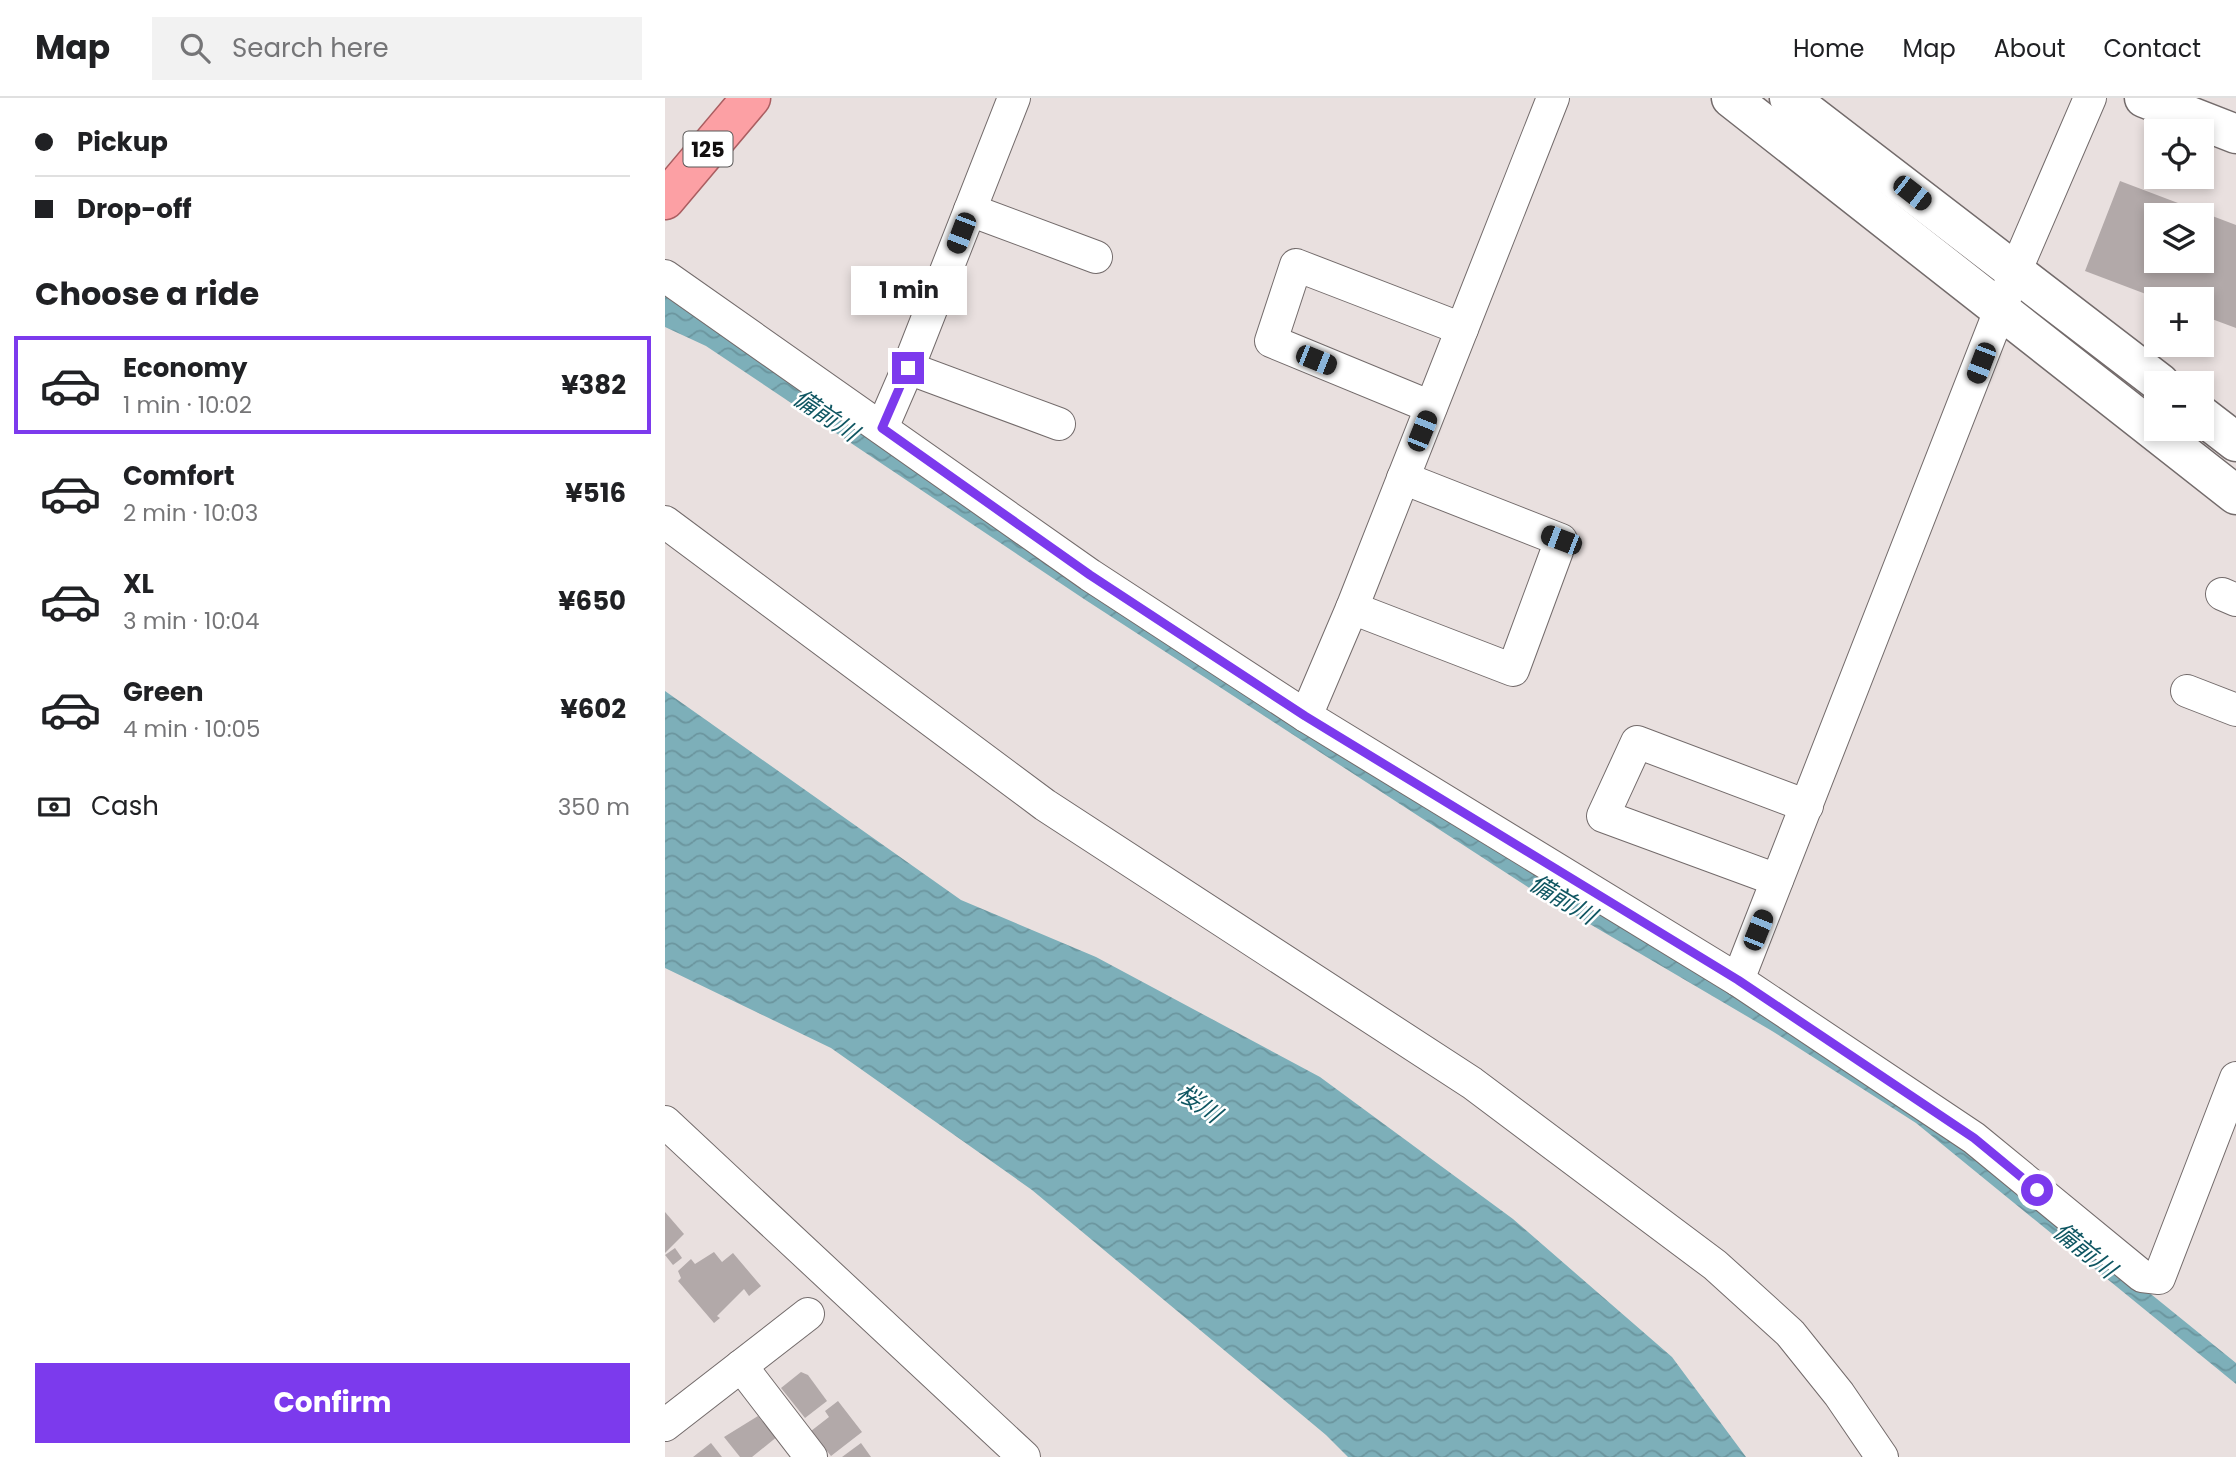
<!DOCTYPE html>
<html lang="en">
<head>
<meta charset="utf-8">
<style>
	:root { --surface:#fff; --page:#f2f2f2; --text:#202124; --muted:#757577; --line:#e0e0e0; --accent:#7c3aed }
	body { margin:0; font-family:Poppins,"Noto Sans JP",sans-serif; background:var(--page); color:var(--text); height:100vh; display:flex; flex-direction:column; font-size:26px; white-space:nowrap }
	* { box-sizing:border-box; margin:0 }
	p { font-size:23px; color:var(--muted) }
	.icon { flex:none; width:38px; height:38px; fill:none; stroke:currentColor; stroke-width:2; stroke-linecap:round; stroke-linejoin:round }
	.map { position:relative; flex:1; overflow:hidden }
	.drawer { display:flex; flex-direction:column; background:var(--surface); width:665px }
	.drawer>* { flex:none }
	.top-card { display:grid; align-content:center; height:154px; padding:0 35px; background:var(--surface) }
	.controls { position:absolute; left:1479px; top:21px; display:grid; gap:14px }
	.controls a { display:grid; place-items:center; width:70px; height:70px; border-radius:0px; background:var(--surface); box-shadow:0 4px 10px #0003; font-size:35px }
	.end { position:absolute; width:32px; height:32px; margin:-16px; border:9px solid #7c3aed; background:#fff; box-shadow:0 0 0 4px #fff }
	.from { border-radius:50% }
	.bubble { position:absolute; height:49px; border-radius:0px; background:var(--surface); box-shadow:0 4px 10px #0003; font-size:23px; font-weight:700; line-height:49px; text-align:center }
	.car { position:absolute; width:21px; height:42px; margin:-21px -10px; border-radius:9px; box-shadow:0 0 5px 2px #0007; background:linear-gradient(#222 24%,#8ab4d8 0 40%,#222 0 76%,#8ab4d8 0 86%,#222 0) }
	.top-card b { display:flex; align-items:center; gap:24px; height:66px; font-size:26px }
	.top-card b+b { border-top:2px solid var(--line) }
	.top-card i { width:18px; height:18px; background:var(--text) }
	ul { padding:0; list-style:none }
	li { display:flex; align-items:center; gap:21px; height:98px; margin:0 14px 10px; padding:0 21px; border:4px solid transparent; border-radius:0px }
	li div { flex:1 }
	li b { display:block; font-size:26px }
	li em { font-style:normal; font-weight:700 }
	li.current { border-color:var(--accent) }
	li>.icon { width:63px; height:63px; stroke-width:1.5 }
	h2 { padding:0 35px; font-size:32px; line-height:84px }
	.pay { display:flex; align-items:center; gap:18px; height:77px; padding:0 35px; font-size:26px }
	.pay p { margin-inline-start:auto }
	.primary-button { display:flex; gap:14px; margin-top:auto; padding:14px 35px }
	.primary-button a { flex:1; height:80px; border-radius:0px; background:var(--accent); color:#fff; font-size:28px; font-weight:700; line-height:80px; text-align:center }
	header { display:flex; align-items:center; gap:42px; box-sizing:border-box; height:98px; padding:0 35px; background:var(--surface); border-bottom:2px solid var(--line) }
	header strong { font-size:33px }
	nav { display:flex; gap:38px; margin-inline-start:auto; font-size:24px }
	.search { width:490px; height:63px; background:var(--page); display:flex; align-items:center; gap:18px; box-sizing:border-box; padding:0 24px; border-radius:0px; color:var(--muted); font-size:26px }
	main { display:flex; flex:1; min-height:0 }
	.map>svg:first-child { display:block }
	.water { fill:url(#water-waves) }
	.building { fill:#b2a9a9; fill-rule:evenodd }
	.lines { fill:none; stroke-linecap:round; stroke-linejoin:round }
	.minor-casing { stroke:#736b6b; stroke-width:34 }
	.tertiary-casing { stroke:#736b6b; stroke-width:41 }
	.secondary-casing { stroke:#736b6b; stroke-width:41 }
	.trunk-casing { stroke:#aa5e61; stroke-width:41 }
	.minor { stroke:#fff; stroke-width:32 }
	.tertiary { stroke:#fff; stroke-width:38 }
	.secondary { stroke:#fff; stroke-width:38 }
	.trunk { stroke:#fca0a4; stroke-width:38 }
	.route { stroke:#7c3aed; stroke-width:9 }
	.labels { text-anchor:middle; dominant-baseline:central; stroke-width:5; stroke-linejoin:round; paint-order:stroke }
	.shield { fill:#fff; stroke:#595757; stroke-width:2 }
	.shield-label { font-size:21px; font-weight:bold; fill:#120f0f }
	.water-label { font-size:24px; font-style:italic; fill:#0f5662; stroke:#fff }
</style>
</head>
<body>
<header>
<strong>Map</strong>
<div class="search"><svg class="icon" aria-label="search" viewBox="0 0 24 24"><circle cx="10" cy="10" r="6"/><path d="M15 15l6 6"/></svg>Search here</div>
<nav><a>Home</a><a>Map</a><a>About</a><a>Contact</a></nav>
</header>
<main>
<section class="drawer">
<div class="top-card">
<b><i class="from"></i>Pickup</b>
<b><i></i>Drop-off</b>
</div>
<h2>Choose a ride</h2>
<ul>
<li class="current"><svg class="icon" aria-label="car" viewBox="0 0 24 24"><path d="M5 17H2v-5l4-1 3-4h7l3 4 3 1v5h-3M9 17h6M6 11h13"/><circle cx="7" cy="17" r="2"/><circle cx="17" cy="17" r="2"/></svg><div><b>Economy</b><p>1 min · 10:02</p></div><em>¥382</em></li>
<li><svg class="icon" aria-label="car" viewBox="0 0 24 24"><path d="M5 17H2v-5l4-1 3-4h7l3 4 3 1v5h-3M9 17h6M6 11h13"/><circle cx="7" cy="17" r="2"/><circle cx="17" cy="17" r="2"/></svg><div><b>Comfort</b><p>2 min · 10:03</p></div><em>¥516</em></li>
<li><svg class="icon" aria-label="car" viewBox="0 0 24 24"><path d="M5 17H2v-5l4-1 3-4h7l3 4 3 1v5h-3M9 17h6M6 11h13"/><circle cx="7" cy="17" r="2"/><circle cx="17" cy="17" r="2"/></svg><div><b>XL</b><p>3 min · 10:04</p></div><em>¥650</em></li>
<li><svg class="icon" aria-label="car" viewBox="0 0 24 24"><path d="M5 17H2v-5l4-1 3-4h7l3 4 3 1v5h-3M9 17h6M6 11h13"/><circle cx="7" cy="17" r="2"/><circle cx="17" cy="17" r="2"/></svg><div><b>Green</b><p>4 min · 10:05</p></div><em>¥602</em></li>
</ul>
<div class="pay"><svg class="icon" aria-label="cash" viewBox="0 0 24 24"><path d="M3 7h18v10H3z"/><circle cx="12" cy="12" r="2"/></svg>Cash<p>350 m</p></div>
<div class="primary-button"><a>Confirm</a></div>
</section>
<div class="map">
<svg width="1571" height="1359" viewBox="0 0 1571 1359">
	<defs>
		<pattern id="water-waves" width="16" height="10" patternUnits="userSpaceOnUse" patternTransform="scale(1.75)"><rect width="16" height="10" fill="#7dafb9"/><path d="M0 5q4-4 8 0t8 0" fill="none" stroke="#6b959e"/></pattern>
	</defs>
	<rect width="100%" height="100%" fill="#e9e0df"/>
	<g class="water">
		<polygon points="0,198 428,489 1260,1013 1571,1265 1571,1286 1251,1025 1107,933 872,795 419,501 41,248 0,229"/>
		<polygon points="0,593 296,802 431,859 655,979 848,1121 1007,1259 1081,1359 683,1359 661,1337 367,1092 166,950 0,870"/>
	</g>
	<g class="building">
		<path d="M1455,83L1571,127V230L1536,217V201H1494L1420,173ZM1491,117H1536V163H1491Z"/>
		<polygon points="0,1114 19,1136 0,1155"/>
		<polygon points="10,1150 17,1160 8,1167 0,1157"/>
		<polygon points="49,1154 57,1164 68,1155 96,1188 84,1198 79,1191 52,1218 55,1220 49,1225 13,1183 16,1180 13,1173 26,1161 30,1166"/>
		<polygon points="136,1274 143,1277 162,1303 140,1320 116,1290"/>
		<polygon points="173,1303 197,1334 166,1358 146,1333 164,1319 160,1313"/>
		<polygon points="93,1318 101,1328 106,1324 113,1338 87,1359 75,1359 59,1339"/>
		<polygon points="46,1345 57,1359 28,1359"/>
		<polygon points="196,1345 206,1359 177,1359"/>
	</g>
	<g class="lines">
		<g class="minor-casing">
			<g id="minor">
				<polyline points="305,112 431,159"/>
				<polyline points="0,178 425,477 641,618 1073,882 1350,174 1425,0"/>
				<polyline points="243,270 394,326"/>
				<polyline points="766,309 606,243 631,167 797,231"/>
				<polyline points="217,330 243,270 349,0"/>
				<polyline points="0,424 380,707 807,985 1050,1167 1125,1235 1174,1296 1217,1359"/>
				<polyline points="1557,496 1571,502"/>
				<polyline points="687,510 848,572 896,442 738,380"/>
				<polyline points="1522,593 1571,612"/>
				<polyline points="641,618 687,510 888,0"/>
				<polyline points="1112,782 938,718 972,644 1142,708"/>
				<polyline points="1073,882 1309,1040 1477,1178 1494,1180 1571,980"/>
				<polyline points="0,1024 359,1359"/>
				<polyline points="76,1268 146,1359"/>
				<polyline points="0,1327 143,1216"/>
			</g>
		</g>
		<g class="tertiary-casing">
			<g id="tertiary">
				<polyline points="1066,0 1571,397"/>
				<polyline points="1124,0 1495,285"/>
				<polyline points="1536,317 1571,344"/>
			</g>
		</g>
		<g class="secondary-casing">
			<polyline id="secondary" points="1479,0 1571,36"/>
		</g>
		<g class="trunk-casing">
			<polyline id="trunk" points="0,102 86,0"/>
		</g>
		<use href="#minor" class="minor"/>
		<use href="#tertiary" class="tertiary"/>
		<use href="#secondary" class="secondary"/>
		<use href="#trunk" class="trunk"/>
	</g>
	<g class="lines">
		<polyline class="route" points="243,270 217,330 425,477 640,618 1073,882 1309,1040 1372,1092"/>
	</g>
	<g class="labels">
		<rect class="shield" x="18.5" y="33.5" width="49" height="35" rx="5"/>
		<g class="shield-label">
			<text x="43" y="51">125</text>
		</g>
		<g class="water-label">
			<text transform="translate(161 317) rotate(34)">備前川</text>
			<text transform="translate(898 801) rotate(31)">備前川</text>
			<text transform="translate(534 1005) rotate(35)">桜川</text>
			<text transform="translate(1420 1152) rotate(39)">備前川</text>
		</g>
	</g>
</svg>
<div class="controls">
<a><svg class="icon" aria-label="locate" viewBox="0 0 24 24"><circle cx="12" cy="12" r="6"/><path d="M12 2v4M12 18v4M2 12h4M18 12h4"/></svg></a>
<a><svg class="icon" aria-label="layers" viewBox="0 0 24 24"><path d="M12 4l9 5-9 5-9-5zM3 14l9 5 9-5"/></svg></a>
<a>+</a>
<a>−</a>
</div>
<i class="end from" style="left:1372px;top:1092px"></i>
<i class="end" style="left:243px;top:270px"></i>
<div class="bubble" style="left:186px;top:168px;width:116px">1 min</div>
<i class="car" style="left:1247px;top:95px;rotate:128deg"></i>
<i class="car" style="left:296px;top:135px;rotate:201deg"></i>
<i class="car" style="left:651px;top:262px;rotate:112deg"></i>
<i class="car" style="left:1316px;top:265px;rotate:201deg"></i>
<i class="car" style="left:757px;top:333px;rotate:22deg"></i>
<i class="car" style="left:896px;top:442px;rotate:291deg"></i>
<i class="car" style="left:1093px;top:832px;rotate:22deg"></i>
</div>
</main>
</body>
</html>
